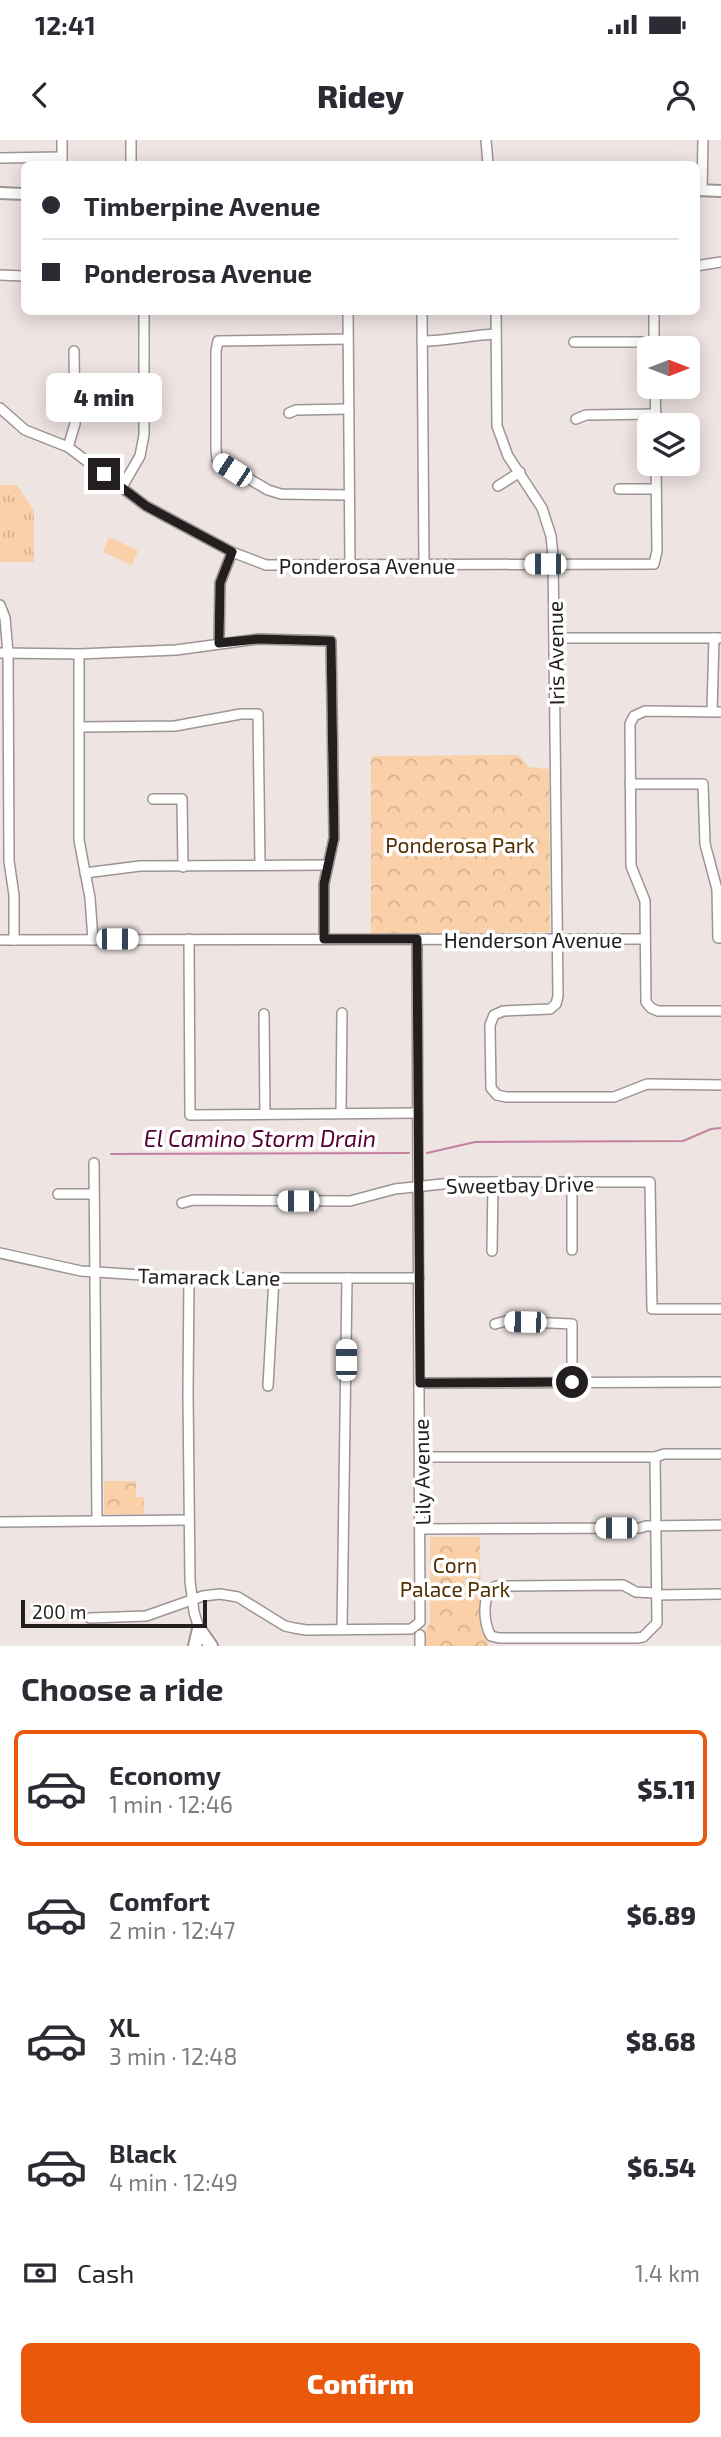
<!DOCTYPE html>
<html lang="en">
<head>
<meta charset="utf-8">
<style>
	:root { --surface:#fff; --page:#f7f7f7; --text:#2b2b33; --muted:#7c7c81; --line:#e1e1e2; --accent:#ea580c }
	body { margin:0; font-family:"Exo 2",sans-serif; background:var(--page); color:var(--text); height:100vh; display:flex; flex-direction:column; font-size:26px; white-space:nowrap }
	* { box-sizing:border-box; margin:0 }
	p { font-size:23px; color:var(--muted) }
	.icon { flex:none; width:38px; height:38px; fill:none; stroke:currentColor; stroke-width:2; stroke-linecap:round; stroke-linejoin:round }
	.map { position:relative; height:1506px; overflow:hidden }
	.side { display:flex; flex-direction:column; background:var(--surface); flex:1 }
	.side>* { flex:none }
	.guide { position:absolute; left:21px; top:21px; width:679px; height:154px; border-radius:10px; box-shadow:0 4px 18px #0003; display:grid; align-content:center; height:154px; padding:0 21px; background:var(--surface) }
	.needle { width:46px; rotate:90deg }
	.tools { position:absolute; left:637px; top:196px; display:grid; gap:14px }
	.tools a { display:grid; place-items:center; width:63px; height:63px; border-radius:10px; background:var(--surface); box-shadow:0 4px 18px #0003; font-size:35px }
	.scale { position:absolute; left:21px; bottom:18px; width:186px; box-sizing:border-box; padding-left:7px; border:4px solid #221f1e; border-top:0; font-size:19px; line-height:24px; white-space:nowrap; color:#221f1e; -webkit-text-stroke:5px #fff; paint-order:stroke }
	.end { position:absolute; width:32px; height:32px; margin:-16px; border:9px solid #221f1e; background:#fff; box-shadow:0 0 0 4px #fff }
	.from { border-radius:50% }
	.bubble { position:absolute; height:49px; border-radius:10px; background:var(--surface); box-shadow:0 4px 18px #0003; font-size:23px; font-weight:800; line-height:49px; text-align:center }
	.car { position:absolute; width:21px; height:42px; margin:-21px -10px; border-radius:9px; box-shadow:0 0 5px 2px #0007; background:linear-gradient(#fff 24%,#345 0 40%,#fff 0 76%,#345 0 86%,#fff 0) }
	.guide b { display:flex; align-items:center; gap:24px; height:66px; font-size:26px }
	.guide b+b { border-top:2px solid var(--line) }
	.guide i { width:18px; height:18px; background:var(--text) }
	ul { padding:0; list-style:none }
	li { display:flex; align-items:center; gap:21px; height:116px; margin:0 14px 10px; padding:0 7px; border:4px solid transparent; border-radius:10px }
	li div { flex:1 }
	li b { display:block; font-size:26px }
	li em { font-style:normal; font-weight:800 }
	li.active { border-color:var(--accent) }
	li>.icon { width:63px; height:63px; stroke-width:1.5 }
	h2 { padding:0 21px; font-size:32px; line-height:84px }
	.pay { display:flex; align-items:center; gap:18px; height:77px; padding:0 21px; font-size:26px }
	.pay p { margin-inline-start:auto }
	.cta { display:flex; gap:14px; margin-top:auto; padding:14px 21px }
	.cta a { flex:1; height:80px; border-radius:10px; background:var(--accent); color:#fff; font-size:28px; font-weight:800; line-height:80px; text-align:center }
	.status { display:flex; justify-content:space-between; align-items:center; height:49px; padding:0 35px; background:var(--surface); direction:ltr }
	.status svg { height:19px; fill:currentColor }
	header { display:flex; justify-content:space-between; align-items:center; height:91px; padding:0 21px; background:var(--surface); font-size:32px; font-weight:800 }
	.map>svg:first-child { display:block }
	.grass { fill:url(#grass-tufts) }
	.park { fill:url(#park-crowns) }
	.garden { fill:#f9d0a7 }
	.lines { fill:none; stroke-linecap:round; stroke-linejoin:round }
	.stream { stroke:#c681a0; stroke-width:2 }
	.minor-casing { stroke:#9d9493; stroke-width:12 }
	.major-casing { stroke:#9d9493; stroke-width:14 }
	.highway-casing { stroke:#9d9493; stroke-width:16 }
	.minor { stroke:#fff; stroke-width:9 }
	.major { stroke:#fff; stroke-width:10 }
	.highway { stroke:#fff; stroke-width:12 }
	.route { stroke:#221f1e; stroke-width:9 }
	.labels { text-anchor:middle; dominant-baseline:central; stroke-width:7; stroke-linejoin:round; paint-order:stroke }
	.street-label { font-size:21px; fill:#221f1e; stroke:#fff }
	.park-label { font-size:21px; fill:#512f02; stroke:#fff }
	.water-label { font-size:23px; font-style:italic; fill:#503; stroke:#fff }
</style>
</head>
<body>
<div class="status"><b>12:41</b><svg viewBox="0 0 49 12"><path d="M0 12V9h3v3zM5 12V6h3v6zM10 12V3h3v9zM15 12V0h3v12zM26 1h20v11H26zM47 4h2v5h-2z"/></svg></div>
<header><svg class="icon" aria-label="back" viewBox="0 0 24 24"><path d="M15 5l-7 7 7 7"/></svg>Ridey<svg class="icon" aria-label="person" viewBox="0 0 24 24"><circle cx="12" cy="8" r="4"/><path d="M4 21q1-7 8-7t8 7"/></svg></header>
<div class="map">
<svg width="721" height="1506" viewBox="0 0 721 1506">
	<defs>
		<pattern id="grass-tufts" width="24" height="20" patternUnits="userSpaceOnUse" patternTransform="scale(1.75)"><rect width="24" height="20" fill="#f9d0a7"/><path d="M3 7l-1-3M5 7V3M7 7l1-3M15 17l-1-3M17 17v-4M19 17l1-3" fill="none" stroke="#d5b28f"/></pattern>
		<pattern id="park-crowns" width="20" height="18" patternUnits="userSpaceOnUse" patternTransform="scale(1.75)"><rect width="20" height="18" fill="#f9d0a7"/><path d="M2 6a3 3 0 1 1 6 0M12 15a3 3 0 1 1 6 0" fill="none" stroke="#d5b28f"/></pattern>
	</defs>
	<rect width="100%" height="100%" fill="#eee4e2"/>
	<polygon class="grass" points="0,345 17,345 34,371 34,422 0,422"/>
	<g class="park">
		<polygon points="518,615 529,627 549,629 550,792 371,794 371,616"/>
		<polygon points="104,1341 136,1341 136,1357 144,1357 144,1374 104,1374"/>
		<polygon points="430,1397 480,1397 481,1490 488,1499 488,1506 416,1506 430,1483"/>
	</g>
	<polygon class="garden" points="109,397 138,411 132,425 103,412"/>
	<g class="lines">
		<g class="stream">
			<polyline points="427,1013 475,1002 683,1001 711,989 721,988"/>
			<polyline points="111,1014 409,1013"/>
		</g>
		<g class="minor-casing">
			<g id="minor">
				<polyline points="62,0 62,24"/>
				<polyline points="131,0 131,24"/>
				<polyline points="486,0 488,24"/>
				<polyline points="0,18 62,17"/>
				<polyline points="702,50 703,0"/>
				<polyline points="696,126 721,122"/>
				<polyline points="0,135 24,136"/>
				<polyline points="348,172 350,425"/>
				<polyline points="422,172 424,425"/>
				<polyline points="496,172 497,286 508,316 542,368 551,396 553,416 558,856 556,864 550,869 503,871 494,875 490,885 491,948 497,955 506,957 614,957 647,944 721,945"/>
				<polyline points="654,172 654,208"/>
				<polyline points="348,199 218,201 216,211 216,308 217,320 268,350 281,354 349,355"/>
				<path d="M422,201C447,201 471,195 496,194"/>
				<polyline points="574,202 654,202"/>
				<polyline points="655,247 656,285"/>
				<polyline points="0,268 25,290 68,307 146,366 232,412 266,425 654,424 657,411 656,324"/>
				<polyline points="289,273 296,270 349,269"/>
				<polyline points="576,279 586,275 656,274"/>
				<polyline points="68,307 75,284 74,211"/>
				<polyline points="498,346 520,332"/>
				<polyline points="122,347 140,316 144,295 144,172"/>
				<polyline points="619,349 656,349"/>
				<polyline points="0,465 5,478 8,513 9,721 14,755 14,800"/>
				<polyline points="555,498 721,498"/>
				<polyline points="219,503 220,443 232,412"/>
				<polyline points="0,513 79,514 176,510 258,499 331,501 334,698 324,744 324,799"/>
				<polyline points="79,514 79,700 90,758 93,800"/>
				<polyline points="712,571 714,498"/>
				<polyline points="721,572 645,571 634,576 630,584 631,726 645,761 646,862 651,868 658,871 721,871"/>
				<polyline points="79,587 175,586 241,574 258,574 260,725"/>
				<polyline points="630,644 703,644 705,704 717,749 718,798 721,798"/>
				<polyline points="153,659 182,659 183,727"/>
				<polyline points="85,733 140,726 328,725"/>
				<polyline points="189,799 190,975 418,973"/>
				<polyline points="0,800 645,799"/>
				<polyline points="264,874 265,974"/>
				<polyline points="341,973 342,873"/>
				<polyline points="94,1023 97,1381"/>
				<polyline points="572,1042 572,1110"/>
				<polyline points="58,1054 93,1054"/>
				<polyline points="182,1063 193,1060 350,1061 395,1049 461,1042 650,1042 652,1169 721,1169"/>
				<polyline points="492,1111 493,1042"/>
				<polyline points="0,1113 81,1131 189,1138 419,1138"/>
				<polyline points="189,1138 188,1254 190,1441 194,1472 200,1492"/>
				<polyline points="495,1184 506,1181 572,1184 572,1242"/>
				<polyline points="420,1243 721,1242"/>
				<polyline points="268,1246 274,1138"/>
				<polyline points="420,1317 655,1317 664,1314 721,1314"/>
				<path d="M655,1317L657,1483L643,1497L637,1498H499L491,1496C483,1484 481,1451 497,1446L623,1445L636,1452L656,1453"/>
				<polyline points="0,1382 189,1380"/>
				<polyline points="421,1389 640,1388 646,1386 721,1385"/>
				<polyline points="656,1455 721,1454"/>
				<polyline points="90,1478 146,1476 203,1456 220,1454 238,1457 285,1486 294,1488 306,1490 411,1489 420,1482 417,799"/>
				<polyline points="342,1489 347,1138"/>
				<polyline points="420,1495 420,1506"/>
			</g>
		</g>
		<g class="major-casing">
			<g id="major">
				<polyline points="696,50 721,51"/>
				<polyline points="0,53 24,54"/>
			</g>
		</g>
		<g class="highway-casing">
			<g id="highway">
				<polyline points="199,1489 211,1506"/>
				<polyline points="195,1506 199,1489"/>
			</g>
		</g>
		<use href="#minor" class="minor"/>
		<use href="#major" class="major"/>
		<use href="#highway" class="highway"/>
	</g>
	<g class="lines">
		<polyline class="route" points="104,334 146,366 232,412 220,443 219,503 258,499 331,501 334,698 324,744 324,799 417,799 420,1243 572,1242"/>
	</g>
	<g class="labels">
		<g class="street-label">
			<text x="367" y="425">Ponderosa Avenue</text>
			<text transform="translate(555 513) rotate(-91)">Iris Avenue</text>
			<text x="533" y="799">Henderson Avenue</text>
			<text transform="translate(520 1044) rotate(-1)">Sweetbay Drive</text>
			<text transform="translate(209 1136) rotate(1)">Tamarack Lane</text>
			<text transform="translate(421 1332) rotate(-91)">Lily Avenue</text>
		</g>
		<g class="park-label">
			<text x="460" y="704">Ponderosa Park</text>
			<text x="455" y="1424">Corn<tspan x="455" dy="24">Palace Park</tspan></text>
		</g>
		<g class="water-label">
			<text x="260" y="998">El Camino Storm Drain</text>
		</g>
	</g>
</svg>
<div class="tools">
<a><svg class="needle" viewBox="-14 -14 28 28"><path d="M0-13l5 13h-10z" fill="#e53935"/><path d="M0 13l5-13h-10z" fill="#7c7c81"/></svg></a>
<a><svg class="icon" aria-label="layers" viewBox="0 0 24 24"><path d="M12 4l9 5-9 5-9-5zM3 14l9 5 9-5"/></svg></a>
</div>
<div class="scale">200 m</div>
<i class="end from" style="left:572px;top:1242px"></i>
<i class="end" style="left:104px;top:334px"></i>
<div class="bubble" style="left:46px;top:233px;width:116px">4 min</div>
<i class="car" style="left:232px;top:330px;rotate:303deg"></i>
<i class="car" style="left:545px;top:424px;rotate:270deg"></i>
<i class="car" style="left:117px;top:799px;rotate:90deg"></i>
<i class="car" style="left:298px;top:1061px;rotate:270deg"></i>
<i class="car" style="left:525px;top:1182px;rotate:271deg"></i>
<i class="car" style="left:346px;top:1220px;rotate:0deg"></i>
<i class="car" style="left:616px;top:1388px;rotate:270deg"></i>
<div class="guide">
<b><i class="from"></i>Timberpine Avenue</b>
<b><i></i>Ponderosa Avenue</b>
</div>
</div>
<section class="side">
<h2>Choose a ride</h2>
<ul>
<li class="active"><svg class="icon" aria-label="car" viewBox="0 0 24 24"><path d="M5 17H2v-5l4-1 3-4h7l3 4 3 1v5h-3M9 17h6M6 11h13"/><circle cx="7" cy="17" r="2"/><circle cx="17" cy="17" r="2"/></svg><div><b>Economy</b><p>1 min · 12:46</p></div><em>$5.11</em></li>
<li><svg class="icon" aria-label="car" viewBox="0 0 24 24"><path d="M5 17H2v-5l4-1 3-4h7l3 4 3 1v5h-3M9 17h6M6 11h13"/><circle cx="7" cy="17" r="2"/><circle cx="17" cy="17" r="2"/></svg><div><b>Comfort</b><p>2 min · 12:47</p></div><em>$6.89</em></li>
<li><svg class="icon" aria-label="car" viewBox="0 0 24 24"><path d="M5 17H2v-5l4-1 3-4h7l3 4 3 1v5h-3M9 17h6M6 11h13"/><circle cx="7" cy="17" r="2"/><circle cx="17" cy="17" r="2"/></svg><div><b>XL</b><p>3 min · 12:48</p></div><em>$8.68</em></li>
<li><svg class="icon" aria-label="car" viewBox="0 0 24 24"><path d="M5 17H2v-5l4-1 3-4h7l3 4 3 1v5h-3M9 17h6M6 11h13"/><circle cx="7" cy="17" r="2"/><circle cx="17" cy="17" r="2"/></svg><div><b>Black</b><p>4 min · 12:49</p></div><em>$6.54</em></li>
</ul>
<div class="pay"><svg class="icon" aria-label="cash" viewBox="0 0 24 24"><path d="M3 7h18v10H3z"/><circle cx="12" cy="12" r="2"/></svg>Cash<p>1.4 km</p></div>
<div class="cta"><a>Confirm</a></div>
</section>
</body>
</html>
